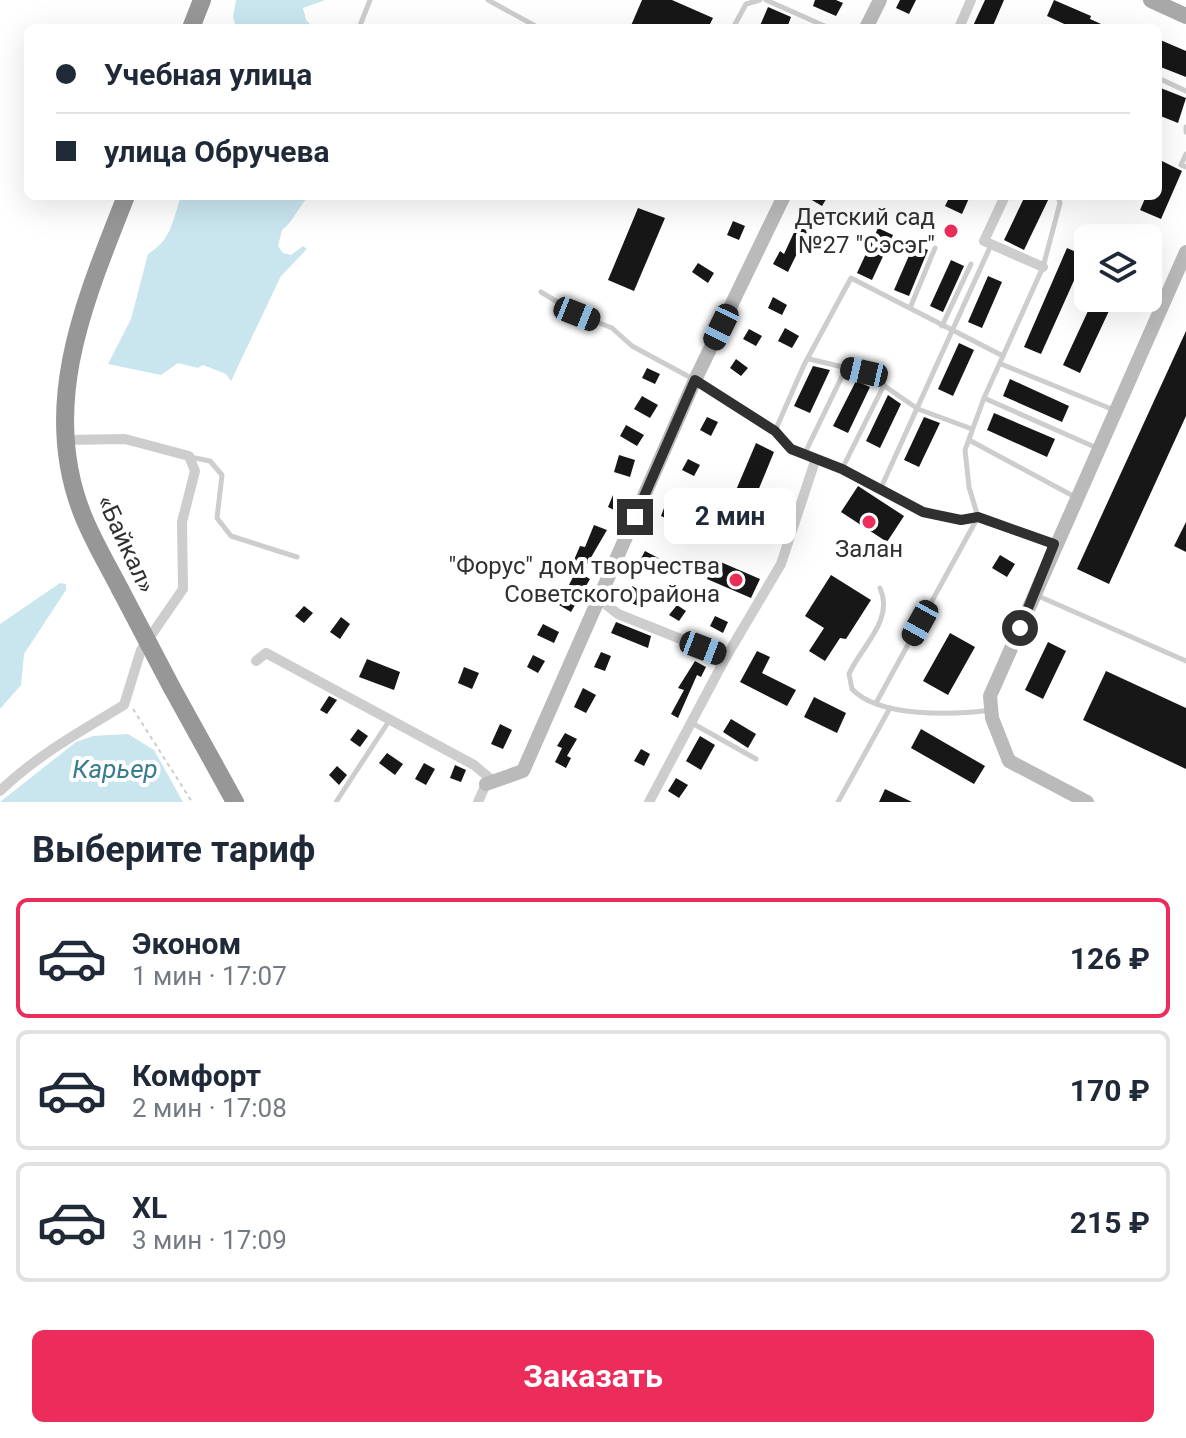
<!DOCTYPE html>
<html lang="ru">
<head>
<meta charset="utf-8">
<style>
	:root { --surface:#fff; --page:#f2f2f3; --text:#1f2937; --muted:#747a83; --line:#e0e1e3; --accent:#ec2d5b }
	body { margin:0; font-family:Roboto,sans-serif; background:var(--page); color:var(--text); height:100vh; display:flex; flex-direction:column; font-size:30px; white-space:nowrap }
	* { box-sizing:border-box; margin:0 }
	p { font-size:26px; color:var(--muted) }
	.icon { flex:none; width:44px; height:44px; fill:none; stroke:currentColor; stroke-width:2; stroke-linecap:round; stroke-linejoin:round }
	.map { position:relative; height:802px; overflow:hidden }
	.panel { display:flex; flex-direction:column; background:var(--surface); flex:1 }
	.panel>* { flex:none }
	.top-card { position:absolute; left:24px; top:24px; width:1138px; height:176px; border-radius:12px; box-shadow:0 8px 32px #0002; display:grid; align-content:center; height:176px; padding:0 32px; background:var(--surface) }
	.tools { position:absolute; left:1074px; top:224px; display:grid; gap:16px }
	.tools a { display:grid; place-items:center; width:88px; height:88px; border-radius:12px; background:var(--surface); box-shadow:0 8px 32px #0002; font-size:40px }
	.end { position:absolute; width:36px; height:36px; margin:-18px; border:10px solid #303030; background:#fff; box-shadow:0 0 0 4px #fff }
	.from { border-radius:50% }
	.bubble { position:absolute; height:56px; border-radius:12px; background:var(--surface); box-shadow:0 8px 32px #0002; font-size:26px; font-weight:700; line-height:56px; text-align:center }
	.car { position:absolute; width:24px; height:48px; margin:-24px -12px; border-radius:10px; box-shadow:0 0 6px 2px #0007; background:linear-gradient(#222 24%,#8ab4d8 0 40%,#222 0 76%,#8ab4d8 0 86%,#222 0) }
	.top-card b { display:flex; align-items:center; gap:28px; height:76px; font-size:30px }
	.top-card b+b { border-top:2px solid var(--line) }
	.top-card i { width:20px; height:20px; background:var(--text) }
	ul { padding:0; list-style:none }
	li { display:flex; align-items:center; gap:24px; height:120px; margin:0 16px 12px; padding:0 16px; border:4px solid var(--line); border-radius:12px }
	li div { flex:1 }
	li b { display:block; font-size:30px }
	li em { font-style:normal; font-weight:700 }
	li.on { border-color:var(--accent) }
	li>.icon { width:72px; height:72px; stroke-width:1.5 }
	h2 { padding:0 32px; font-size:36px; line-height:96px }
	.cta { display:flex; gap:16px; margin-top:auto; padding:16px 32px }
	.cta a { flex:1; height:92px; border-radius:12px; background:var(--accent); color:#fff; font-size:32px; font-weight:700; line-height:92px; text-align:center }
	.map>svg:first-child { display:block }
	.water { fill:#c9e6ee }
	.building { fill:#171717 }
	.lines { fill:none; stroke-linecap:round; stroke-linejoin:round }
	.path { stroke:#cdcdcd; stroke-width:2; stroke-dasharray:4 4; stroke-linecap:butt }
	.lane { stroke:#cdcdcd; stroke-width:5 }
	.street { stroke:#cdcdcd; stroke-width:10 }
	.secondary { stroke:#bababa; stroke-width:14 }
	.primary { stroke:#a8a8a8; stroke-width:16 }
	.highway { stroke:#979797; stroke-width:18 }
	.highway-bridge { stroke:#979797; stroke-width:18 }
	.route { stroke:#303030; stroke-width:10 }
	.poi-dot { fill:#ec2d5b; stroke:#fff; stroke-width:3 }
	.labels { text-anchor:middle; dominant-baseline:central; stroke-width:8; stroke-linejoin:round; paint-order:stroke }
	.poi-label { font-size:24px; fill:#303030; stroke:#fff; text-anchor:end }
	.street-label { font-size:24px; fill:#303030; stroke:#fff }
	.water-label { font-size:26px; font-style:italic; fill:#387c8e; stroke:#fff }
</style>
</head>
<body>
<div class="map">
<svg width="1186" height="802" viewBox="0 0 1186 802">
	<rect width="100%" height="100%" fill="#fff"/>
	<g class="water">
		<polygon points="236,0 325,0 303,8 306,20 314,28 236,28 233,17"/>
		<path d="M181,196H309C298,207 294,221 282,230L278,246L283,253L291,255L303,246L307,249L281,276L231,381L226,374L203,365L198,368L178,363L161,375L108,364L131,319L148,254C171,240 172,223 181,196Z"/>
		<polygon points="60,583 66,584 66,590 24,654 21,685 0,709 0,624"/>
		<polygon points="128,734 154,750 183,802 0,802 76,742 93,736"/>
	</g>
	<g class="building">
		<polygon points="642,0 672,0 713,18 708,28 630,28"/>
		<polygon points="815,0 836,0 843,3 836,16 813,6"/>
		<polygon points="900,0 916,0 909,14 896,8"/>
		<polygon points="985,0 1004,0 992,28 972,28"/>
		<polygon points="1054,0 1091,16 1090,19 1110,28 1073,28 1047,16"/>
		<polygon points="768,7 791,17 787,28 759,28"/>
		<polygon points="1158,39 1186,51 1186,77 1158,66"/>
		<polygon points="1158,87 1186,98 1178,123 1158,115"/>
		<polygon points="1162,161 1182,171 1161,219 1140,210 1146,196 1158,196"/>
		<polygon points="805,196 828,196 822,206"/>
		<polygon points="950,196 970,196 962,214 945,206"/>
		<polygon points="1025,196 1050,196 1024,250 1004,240"/>
		<polygon points="638,208 665,218 634,291 608,280"/>
		<polygon points="733,221 745,226 739,240 727,235"/>
		<polygon points="797,226 808,231 788,272 773,264 780,251 784,254"/>
		<polygon points="878,228 893,235 872,280 857,273"/>
		<polygon points="914,244 928,250 909,296 894,290"/>
		<polygon points="1067,248 1085,256 1041,354 1024,347"/>
		<polygon points="951,260 964,266 943,312 930,306"/>
		<polygon points="698,263 714,273 708,283 692,272"/>
		<polygon points="988,276 1002,282 982,328 968,322"/>
		<polygon points="773,297 787,305 782,315 768,308"/>
		<polygon points="1094,298 1115,298 1080,373 1063,365"/>
		<polygon points="785,328 799,336 792,348 778,341"/>
		<polygon points="749,329 762,336 756,346 743,339"/>
		<polygon points="1186,331 1186,416 1109,584 1077,569"/>
		<polygon points="959,343 974,350 953,396 938,389"/>
		<polygon points="736,359 748,368 741,376 730,368"/>
		<polygon points="813,366 830,370 810,413 794,406"/>
		<polygon points="647,368 660,374 655,384 642,378"/>
		<polygon points="1010,379 1069,406 1062,422 1003,396"/>
		<polygon points="856,381 870,387 848,433 833,426"/>
		<polygon points="888,395 901,404 880,448 866,441"/>
		<polygon points="642,396 658,405 650,418 634,409"/>
		<polygon points="994,413 1055,439 1047,457 987,430"/>
		<polygon points="707,417 718,422 711,436 700,430"/>
		<polygon points="924,417 940,423 919,467 904,460"/>
		<polygon points="626,425 644,435 637,446 620,436"/>
		<polygon points="756,443 774,452 744,525 725,516"/>
		<polygon points="619,455 635,460 630,477 614,472"/>
		<polygon points="688,459 700,465 694,476 682,470"/>
		<polygon points="858,486 904,516 887,542 841,512"/>
		<polygon points="613,495 624,500 618,512 608,507"/>
		<polygon points="667,500 680,505 674,522 661,516"/>
		<polygon points="1186,522 1186,552 1174,546"/>
		<polygon points="594,525 607,530 586,566 574,560 580,546 585,547"/>
		<polygon points="645,551 662,560 654,573 638,564"/>
		<polygon points="1000,555 1015,564 1007,577 992,568"/>
		<polygon points="716,560 760,579 751,598 707,579"/>
		<polygon points="576,571 590,579 571,612 559,605"/>
		<polygon points="831,575 871,600 846,639 840,638 825,661 809,651 824,628 805,616"/>
		<polygon points="632,586 645,593 638,606 625,600"/>
		<polygon points="677,605 686,611 679,621 669,615"/>
		<polygon points="304,606 313,613 304,623 295,616"/>
		<polygon points="715,616 728,622 723,633 710,626"/>
		<polygon points="341,617 350,624 340,639 330,632"/>
		<polygon points="616,622 651,636 648,648 611,633"/>
		<polygon points="543,624 559,632 554,643 537,635"/>
		<polygon points="950,633 975,647 948,695 923,681"/>
		<polygon points="1048,642 1066,651 1043,699 1025,690"/>
		<polygon points="757,651 770,657 762,673 796,690 787,706 740,682"/>
		<polygon points="601,652 611,656 605,671 594,667"/>
		<polygon points="533,655 545,661 538,673 527,667"/>
		<polygon points="367,659 400,672 394,690 359,677"/>
		<polygon points="695,661 706,667 701,677 697,675 678,718 671,714 684,690 678,688"/>
		<polygon points="464,667 479,673 472,689 458,683"/>
		<polygon points="1106,671 1186,708 1186,769 1083,720"/>
		<polygon points="583,688 596,695 586,713 574,707"/>
		<polygon points="329,696 337,700 327,714 320,710"/>
		<polygon points="814,697 846,713 837,733 804,717"/>
		<polygon points="731,719 756,734 748,748 723,732"/>
		<polygon points="500,724 512,730 503,749 491,744"/>
		<polygon points="358,729 368,736 360,747 350,740"/>
		<polygon points="921,729 985,766 974,784 911,748"/>
		<polygon points="565,733 577,739 567,756 571,758 566,768 555,762 562,748 557,746"/>
		<polygon points="700,736 715,745 701,770 686,761"/>
		<polygon points="641,749 650,754 644,766 634,761"/>
		<polygon points="387,753 403,764 395,775 379,763"/>
		<polygon points="424,763 435,769 426,785 415,779"/>
		<polygon points="455,765 466,770 461,782 450,778"/>
		<polygon points="337,766 347,775 339,785 329,775"/>
		<polygon points="676,778 688,785 679,798 668,791"/>
		<polygon points="885,789 912,802 879,802"/>
	</g>
	<g class="lines">
		<polyline class="path" points="133,709 192,802"/>
		<g class="lane">
			<polyline points="488,0 539,28"/>
			<polyline points="766,0 829,28"/>
			<polyline points="359,28 370,0"/>
			<polyline points="733,28 746,4 760,0"/>
			<polyline points="1158,78 1186,91"/>
			<polyline points="1186,127 1186,132"/>
			<polyline points="1186,154 1181,165 1186,167"/>
			<polyline points="541,292 577,314 612,328 632,346 695,380 775,431 791,449 815,461 842,469 923,512 961,520 978,517 1053,544"/>
			<polyline points="910,308 935,248"/>
			<polyline points="942,326 971,264"/>
			<polyline points="809,359 864,372 918,409 972,429"/>
			<polyline points="1001,364 1114,410"/>
			<polyline points="984,398 1097,448"/>
			<polyline points="775,431 804,365 851,278 1003,356"/>
			<polyline points="969,440 1075,497"/>
			<polyline points="804,455 846,368"/>
			<polyline points="190,457 210,461 222,475 217,518 231,536 297,557"/>
			<polyline points="842,469 884,385"/>
			<polyline points="880,490 991,245"/>
			<path d="M880,588C895,620 860,648 849,674L852,689C879,718 954,715 991,710"/>
			<polyline points="1036,595 1186,661"/>
			<polyline points="876,703 978,517 969,487 965,450 984,398 1043,267 1060,203 1058,196"/>
			<polyline points="692,723 756,759"/>
			<polyline points="336,802 389,721"/>
			<polyline points="838,802 890,708"/>
		</g>
		<g class="street">
			<polyline points="959,28 971,0"/>
			<polyline points="1005,196 984,241 1043,267"/>
			<polyline points="599,599 618,614 726,657"/>
			<polyline points="256,661 266,653 474,765 493,781"/>
			<path d="M0,791C36,756 81,731 124,705L141,650L183,589L182,522L195,471L189,456L125,439L65,440"/>
			<polyline points="478,802 486,784"/>
			<polyline points="649,802 726,657 781,564 815,461"/>
		</g>
		<g class="secondary">
			<polyline points="866,28 880,0"/>
			<polyline points="486,784 523,771 695,380 784,196"/>
			<polyline points="1087,802 1009,761 992,718 990,696 1186,252"/>
		</g>
		<polyline class="primary" points="1151,0 1186,16"/>
		<g class="highway">
			<polyline points="191,28 202,0"/>
			<path d="M120,589C107,564 92,539 82,513C39,403 86,298 126,196"/>
			<polyline points="172,688 235,802"/>
		</g>
		<polyline class="highway-bridge" points="120,589 172,688"/>
	</g>
	<g class="lines">
		<polyline class="route" points="635,517 695,380 775,431 791,449 842,469 923,512 961,520 978,517 1054,544 1020,628"/>
	</g>
	<g class="poi-dot">
		<circle cx="951" cy="231" r="8"/>
		<circle cx="869" cy="522" r="8"/>
		<circle cx="736" cy="580" r="8"/>
	</g>
	<g class="labels">
		<g class="poi-label">
			<text x="935" y="217">Детский сад<tspan x="935" dy="28">№27 "Сэсэг"</tspan></text>
			<text x="869" y="549" text-anchor="middle">Залан</text>
			<text x="720" y="566">"Форус" дом творчества<tspan x="720" dy="28">Советского района</tspan></text>
		</g>
		<g class="street-label">
			<text transform="translate(126 544) rotate(65)">«Байкал»</text>
		</g>
		<g class="water-label">
			<text x="115" y="769">Карьер</text>
		</g>
	</g>
</svg>
<div class="tools">
<a><svg class="icon" aria-label="layers" viewBox="0 0 24 24"><path d="M12 4l9 5-9 5-9-5zM3 14l9 5 9-5"/></svg></a>
</div>
<i class="end from" style="left:1020px;top:628px"></i>
<i class="end" style="left:635px;top:517px"></i>
<div class="bubble" style="left:664px;top:488px;width:132px">2 мин</div>
<i class="car" style="left:577px;top:314px;rotate:112deg"></i>
<i class="car" style="left:721px;top:327px;rotate:206deg"></i>
<i class="car" style="left:864px;top:372px;rotate:283deg"></i>
<i class="car" style="left:920px;top:623px;rotate:209deg"></i>
<i class="car" style="left:703px;top:648px;rotate:111deg"></i>
<div class="top-card">
<b><i class="from"></i>Учебная улица</b>
<b><i></i>улица Обручева</b>
</div>
</div>
<section class="panel">
<h2>Выберите тариф</h2>
<ul>
<li class="on"><svg class="icon" aria-label="car" viewBox="0 0 24 24"><path d="M5 17H2v-5l4-1 3-4h7l3 4 3 1v5h-3M9 17h6M6 11h13"/><circle cx="7" cy="17" r="2"/><circle cx="17" cy="17" r="2"/></svg><div><b>Эконом</b><p>1 мин · 17:07</p></div><em>126 ₽</em></li>
<li><svg class="icon" aria-label="car" viewBox="0 0 24 24"><path d="M5 17H2v-5l4-1 3-4h7l3 4 3 1v5h-3M9 17h6M6 11h13"/><circle cx="7" cy="17" r="2"/><circle cx="17" cy="17" r="2"/></svg><div><b>Комфорт</b><p>2 мин · 17:08</p></div><em>170 ₽</em></li>
<li><svg class="icon" aria-label="car" viewBox="0 0 24 24"><path d="M5 17H2v-5l4-1 3-4h7l3 4 3 1v5h-3M9 17h6M6 11h13"/><circle cx="7" cy="17" r="2"/><circle cx="17" cy="17" r="2"/></svg><div><b>XL</b><p>3 мин · 17:09</p></div><em>215 ₽</em></li>
</ul>
<div class="cta"><a>Заказать</a></div>
</section>
</body>
</html>
